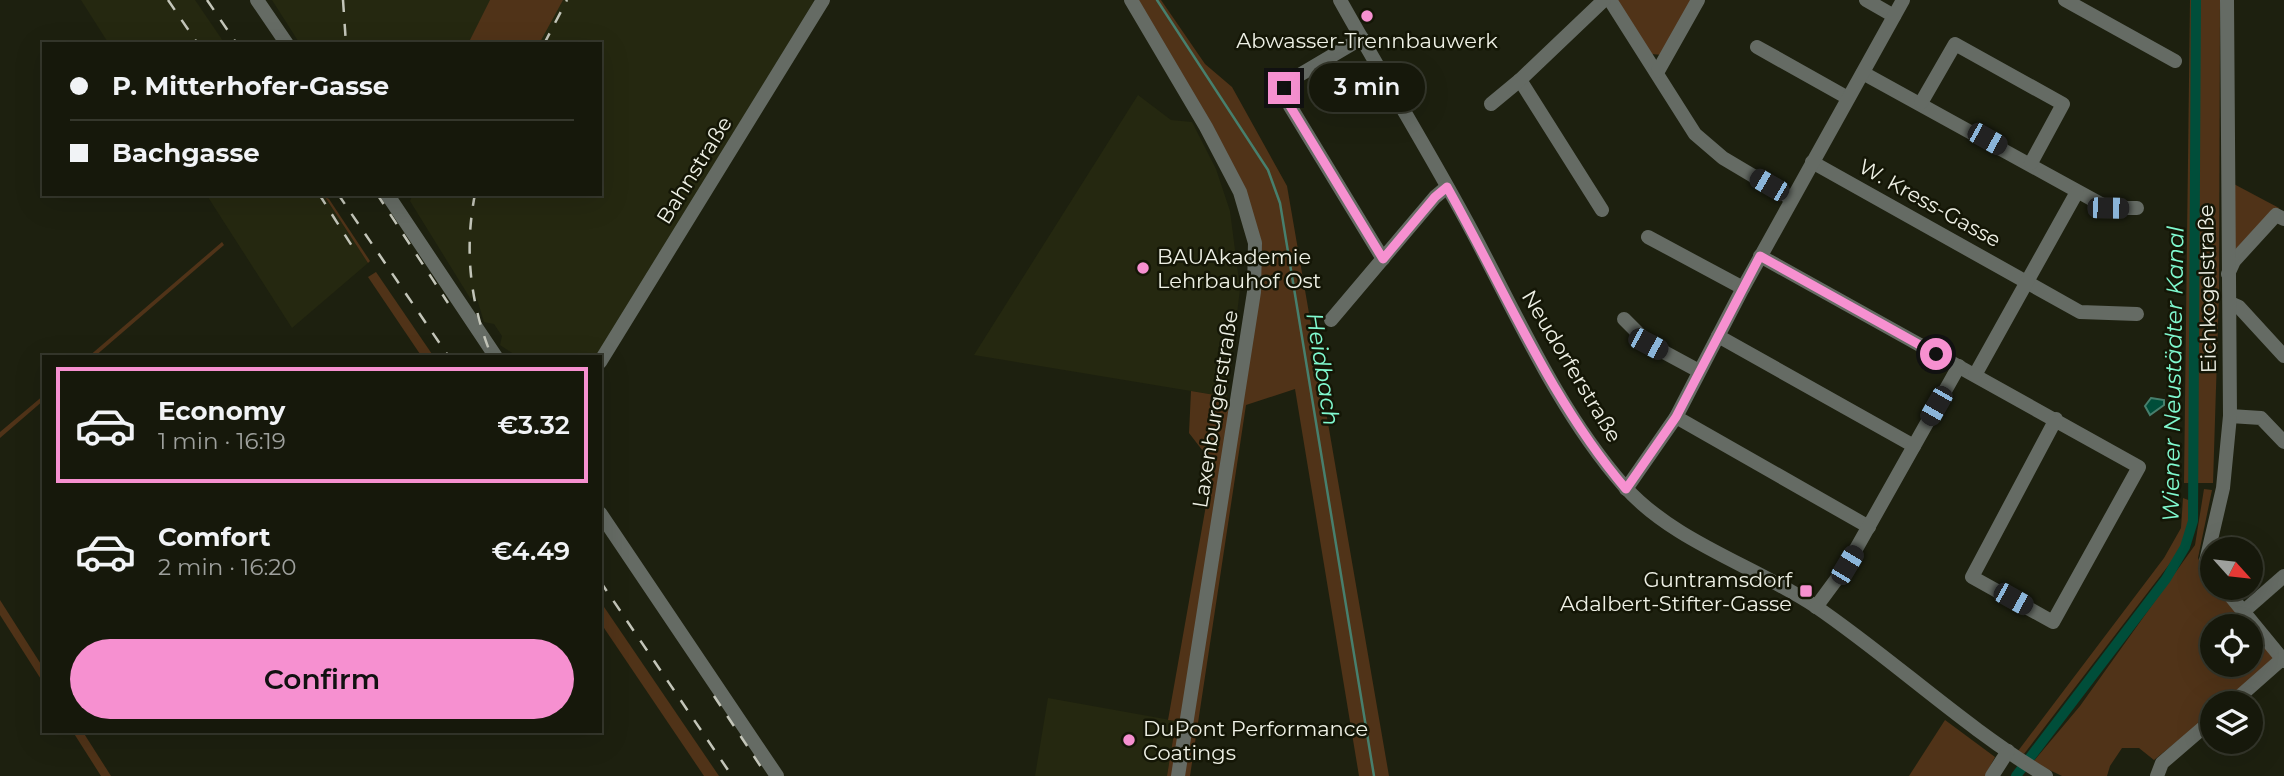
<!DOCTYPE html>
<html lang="en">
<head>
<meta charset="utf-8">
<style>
	:root { --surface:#16180b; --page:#1f2114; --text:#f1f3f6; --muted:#9ea09d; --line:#35372c; --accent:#f690d0 }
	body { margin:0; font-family:Montserrat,sans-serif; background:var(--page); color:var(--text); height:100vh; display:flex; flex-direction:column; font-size:26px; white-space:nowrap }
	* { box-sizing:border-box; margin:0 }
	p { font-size:23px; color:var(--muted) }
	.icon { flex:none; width:38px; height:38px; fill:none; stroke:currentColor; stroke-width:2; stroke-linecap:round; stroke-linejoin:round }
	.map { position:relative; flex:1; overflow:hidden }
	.sheet { position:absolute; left:42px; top:355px; width:560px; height:378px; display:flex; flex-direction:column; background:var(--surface); border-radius:0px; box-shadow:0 7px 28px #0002,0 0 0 2px var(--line) }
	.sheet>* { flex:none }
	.top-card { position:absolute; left:42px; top:42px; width:560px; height:154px; border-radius:0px; box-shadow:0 7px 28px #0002,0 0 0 2px var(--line); display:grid; align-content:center; height:154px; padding:0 28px; background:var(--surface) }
	.needle { width:46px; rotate:117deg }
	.fabs { position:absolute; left:2200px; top:537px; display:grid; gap:14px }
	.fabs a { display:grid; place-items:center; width:63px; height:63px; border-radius:50%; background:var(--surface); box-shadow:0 7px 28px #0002,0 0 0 2px var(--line); font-size:35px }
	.end { position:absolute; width:32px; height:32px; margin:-16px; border:9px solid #f690d0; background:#111; box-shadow:0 0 0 4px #111 }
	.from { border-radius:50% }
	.bubble { position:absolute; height:49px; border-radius:24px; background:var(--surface); box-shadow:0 7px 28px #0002,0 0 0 2px var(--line); font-size:23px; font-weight:600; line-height:49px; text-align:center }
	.car { position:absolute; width:21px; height:42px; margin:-21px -10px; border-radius:9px; box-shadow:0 0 5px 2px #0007; background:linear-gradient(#222 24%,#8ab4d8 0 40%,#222 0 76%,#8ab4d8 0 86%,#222 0) }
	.top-card b { display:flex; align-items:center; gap:24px; height:66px; font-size:26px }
	.top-card b+b { border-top:2px solid var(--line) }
	.top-card i { width:18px; height:18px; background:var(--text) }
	ul { padding:12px 0 0; list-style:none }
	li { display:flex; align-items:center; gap:21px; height:116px; margin:0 14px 10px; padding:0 14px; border:4px solid transparent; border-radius:0px }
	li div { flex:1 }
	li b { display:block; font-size:26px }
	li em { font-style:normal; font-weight:600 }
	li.selected { border-color:var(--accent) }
	li>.icon { width:63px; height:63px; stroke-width:1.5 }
	.action { display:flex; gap:14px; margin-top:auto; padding:14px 28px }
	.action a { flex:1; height:80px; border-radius:42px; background:var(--accent); color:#111; font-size:28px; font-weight:600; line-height:80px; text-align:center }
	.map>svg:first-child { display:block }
	.built { fill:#252810 }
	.green { fill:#503318 }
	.water { fill:#004e3a; stroke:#477f6d; stroke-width:2 }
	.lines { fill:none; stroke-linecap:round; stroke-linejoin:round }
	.stream { stroke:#477f6d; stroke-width:2.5 }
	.canal { stroke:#004e3a; stroke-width:10 }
	.minor { stroke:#656b64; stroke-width:14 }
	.rail { stroke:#c3c5b9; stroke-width:2.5; stroke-dasharray:12 12; stroke-linecap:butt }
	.route { stroke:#f690d0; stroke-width:9 }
	.poi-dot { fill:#f690d0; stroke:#141606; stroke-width:2.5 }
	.labels { text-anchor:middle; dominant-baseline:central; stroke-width:5; stroke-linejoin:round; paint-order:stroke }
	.poi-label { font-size:21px; fill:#eef0e5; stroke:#141606; text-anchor:start }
	.street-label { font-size:21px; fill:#eef0e5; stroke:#141606 }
	.water-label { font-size:23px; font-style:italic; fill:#80fad0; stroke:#141606 }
</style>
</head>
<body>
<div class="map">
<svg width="2284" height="776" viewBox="0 0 2284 776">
	<rect width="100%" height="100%" fill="#1d200f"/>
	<g class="built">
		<polygon points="81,0 195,0 225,44 109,44"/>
		<polygon points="272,0 812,0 814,1 598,357 518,357 500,345 502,336 494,324 484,322 477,299 470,298 410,201 413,194 600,194 600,44 300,44"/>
		<polygon points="1138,95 1171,120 1192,122 1216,169 1230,211 1240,289 1227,397 974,355"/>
		<polygon points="206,194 323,194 368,263 292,328"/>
		<polygon points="1048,698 1176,721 1167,776 1035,776"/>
	</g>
	<g class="green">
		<polygon points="490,0 563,0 539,44 468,44"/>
		<path d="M1134,0H1161L1205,64L1232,87L1287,186L1389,776H1359L1295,389L1246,405L1190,776H1182L1262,244C1238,154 1183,78 1134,0Z"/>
		<polygon points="1617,0 1694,0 1663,55 1651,54"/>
		<polygon points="2190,0 2220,0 2219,293 2213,483 2184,483"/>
		<polygon points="2232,183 2279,208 2233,256"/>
		<polygon points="325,197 329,199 370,261 368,263"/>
		<polygon points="222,242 224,245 94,357 88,357"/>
		<polygon points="376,272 434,357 422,357 368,277"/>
		<polygon points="1191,391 1227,397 1231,411 1174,776 1167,776 1176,721 1168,720 1211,477 1206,455 1189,433"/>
		<polygon points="44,395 44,400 0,438 0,432"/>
		<polygon points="2204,489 2212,490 2198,558 2212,588 2216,588 2249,626 2212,626 2212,665 2250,665 2251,628 2273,655 2272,664 2224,703 2212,704 2212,713 2154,760 2139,748 2122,748 2110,766 2107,776 2062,776 2033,762 2080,706 2195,545"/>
		<polygon points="2183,498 2191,501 2189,523 2181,549 2024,754 2018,751 2164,558 2181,528"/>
		<polygon points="0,600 44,669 44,684 0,615"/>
		<polygon points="600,601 719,776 704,776 600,622"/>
		<polygon points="1945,720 1995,757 1985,776 1909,776"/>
		<polygon points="73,732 83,732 111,776 101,776"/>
	</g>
	<polygon class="water" points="2151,398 2164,400 2164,405 2150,415 2145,406"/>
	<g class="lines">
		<polyline class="stream" points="1157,0 1268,170 1280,203 1374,776"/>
		<polyline class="canal" points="2016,776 2166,579 2185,547 2193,521 2196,0"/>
		<g class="minor">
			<polyline points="257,0 287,44"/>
			<polyline points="1131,0 1206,127 1240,192 1255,243 1254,292 1178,776"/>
			<path d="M1340,0C1384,79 1432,156 1474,235C1519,320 1560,413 1624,486C1674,542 1753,565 1815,606C1894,660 1964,727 2046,776"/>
			<polyline points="1610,0 1695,134 1723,158 1792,199"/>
			<polyline points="1866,0 1894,16"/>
			<polyline points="2065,0 2175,61"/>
			<polyline points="1362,38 1291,80 1284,88 1290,106 1383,259"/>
			<polyline points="1757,47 1848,98"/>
			<polyline points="1658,71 1698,0"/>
			<polyline points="1863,73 2108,208 2137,208"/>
			<polyline points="1520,80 1602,210"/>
			<polyline points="1921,103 1955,44 2063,104 2031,163"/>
			<polyline points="1491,104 1520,80 1604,0"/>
			<polyline points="1812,162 2080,312 2137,314"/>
			<polyline points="387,194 496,357"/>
			<polyline points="1648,237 1743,288"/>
			<polyline points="1760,256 2139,467 2053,622 1972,577 2056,419"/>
			<polyline points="2228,274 2234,261 2276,215 2284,219"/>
			<polyline points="2230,303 2239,307 2284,356"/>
			<polyline points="1624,319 1649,344 1699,371"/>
			<polyline points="1331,320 1435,197 1447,187"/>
			<polyline points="1718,336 1914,446"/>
			<polyline points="600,362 823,0"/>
			<polyline points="1975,375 2077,192"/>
			<polyline points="2230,416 2261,418 2284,442"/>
			<polyline points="1676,417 1869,527"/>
			<polyline points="1626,489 1676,417 1743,288 1903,0"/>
			<polyline points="600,513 777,776"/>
			<polyline points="2212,574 2206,561 2223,488 2230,416 2227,0"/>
			<polyline points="2224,588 2284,661"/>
			<polyline points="1816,607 1847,565 1959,366"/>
			<polyline points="2244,611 2284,576"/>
			<polyline points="2231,704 2282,659"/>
			<polyline points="1992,776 2008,751"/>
			<polyline points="2157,776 2162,763 2212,720"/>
		</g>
		<g class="rail">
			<polyline points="168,0 198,44"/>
			<polyline points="207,0 237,44"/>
			<polyline points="343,0 346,44"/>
			<polyline points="544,44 567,0"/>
			<polyline points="319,194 357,254"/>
			<polyline points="338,194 449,357"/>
			<polyline points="377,194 448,303"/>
			<path d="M475,194C464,250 470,304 492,357"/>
			<polyline points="600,581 732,776"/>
			<polyline points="714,696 767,776"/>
		</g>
	</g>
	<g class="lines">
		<path class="route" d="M1284,88L1290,106L1383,259L1435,197L1447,187C1504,288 1550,400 1626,489L1676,417L1760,256L1936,354"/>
	</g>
	<g class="poi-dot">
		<circle cx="1367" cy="16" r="7"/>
		<circle cx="1143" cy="268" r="7"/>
		<rect x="1799" y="584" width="14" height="14" rx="3.5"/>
		<circle cx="1129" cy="740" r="7"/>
	</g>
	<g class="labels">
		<g class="poi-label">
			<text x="1367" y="40" text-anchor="middle">Abwasser-Trennbauwerk</text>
			<text x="1157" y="256">BAUAkademie<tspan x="1157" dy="24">Lehrbauhof Ost</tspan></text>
			<text x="1792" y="579" text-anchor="end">Guntramsdorf<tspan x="1792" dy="24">Adalbert-Stifter-Gasse</tspan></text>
			<text x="1143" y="728">DuPont Performance<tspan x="1143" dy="24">Coatings</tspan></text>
		</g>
		<g class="street-label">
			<text transform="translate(694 170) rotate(-58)">Bahnstraße</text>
			<text transform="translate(1930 203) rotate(29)">W. Kress-Gasse</text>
			<text transform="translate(2207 289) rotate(-91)">Eichkogelstraße</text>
			<text transform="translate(1572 366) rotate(59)">Neudorferstraße</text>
			<text transform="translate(1215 409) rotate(-81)">Laxenburgerstraße</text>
		</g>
		<g class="water-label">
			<text transform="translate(1323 369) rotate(81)">Heidbach</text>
			<text transform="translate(2173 374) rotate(-89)">Wiener Neustädter Kanal</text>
		</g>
	</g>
</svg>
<div class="fabs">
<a><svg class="needle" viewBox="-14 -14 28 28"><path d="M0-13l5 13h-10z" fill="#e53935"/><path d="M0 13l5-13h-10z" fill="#9ea09d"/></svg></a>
<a><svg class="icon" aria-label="locate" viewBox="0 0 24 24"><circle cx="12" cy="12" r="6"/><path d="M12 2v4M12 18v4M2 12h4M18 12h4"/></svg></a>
<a><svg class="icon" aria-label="layers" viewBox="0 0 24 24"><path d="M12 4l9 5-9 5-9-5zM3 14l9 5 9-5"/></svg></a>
</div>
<i class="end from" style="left:1936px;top:354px"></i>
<i class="end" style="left:1284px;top:88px"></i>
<div class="bubble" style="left:1309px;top:63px;width:116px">3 min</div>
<i class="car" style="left:1987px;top:139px;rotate:119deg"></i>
<i class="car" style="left:1769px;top:185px;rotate:300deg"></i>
<i class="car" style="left:2108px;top:208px;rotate:91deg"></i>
<i class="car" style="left:1648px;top:344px;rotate:118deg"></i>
<i class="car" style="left:1936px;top:406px;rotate:210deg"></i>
<i class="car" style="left:1847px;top:565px;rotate:31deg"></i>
<i class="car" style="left:2013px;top:599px;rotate:119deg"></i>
<div class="top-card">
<b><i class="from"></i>P. Mitterhofer-Gasse</b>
<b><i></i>Bachgasse</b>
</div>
<section class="sheet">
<ul>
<li class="selected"><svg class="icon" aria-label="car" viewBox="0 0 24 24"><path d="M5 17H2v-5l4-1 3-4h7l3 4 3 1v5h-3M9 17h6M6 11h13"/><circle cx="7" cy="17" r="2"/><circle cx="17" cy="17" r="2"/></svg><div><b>Economy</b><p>1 min · 16:19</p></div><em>€3.32</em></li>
<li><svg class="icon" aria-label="car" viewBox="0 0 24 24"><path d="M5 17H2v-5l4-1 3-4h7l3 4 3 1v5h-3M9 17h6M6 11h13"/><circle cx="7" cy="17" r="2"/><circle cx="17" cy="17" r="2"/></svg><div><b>Comfort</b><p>2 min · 16:20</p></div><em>€4.49</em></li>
</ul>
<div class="action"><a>Confirm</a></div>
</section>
</div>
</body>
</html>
